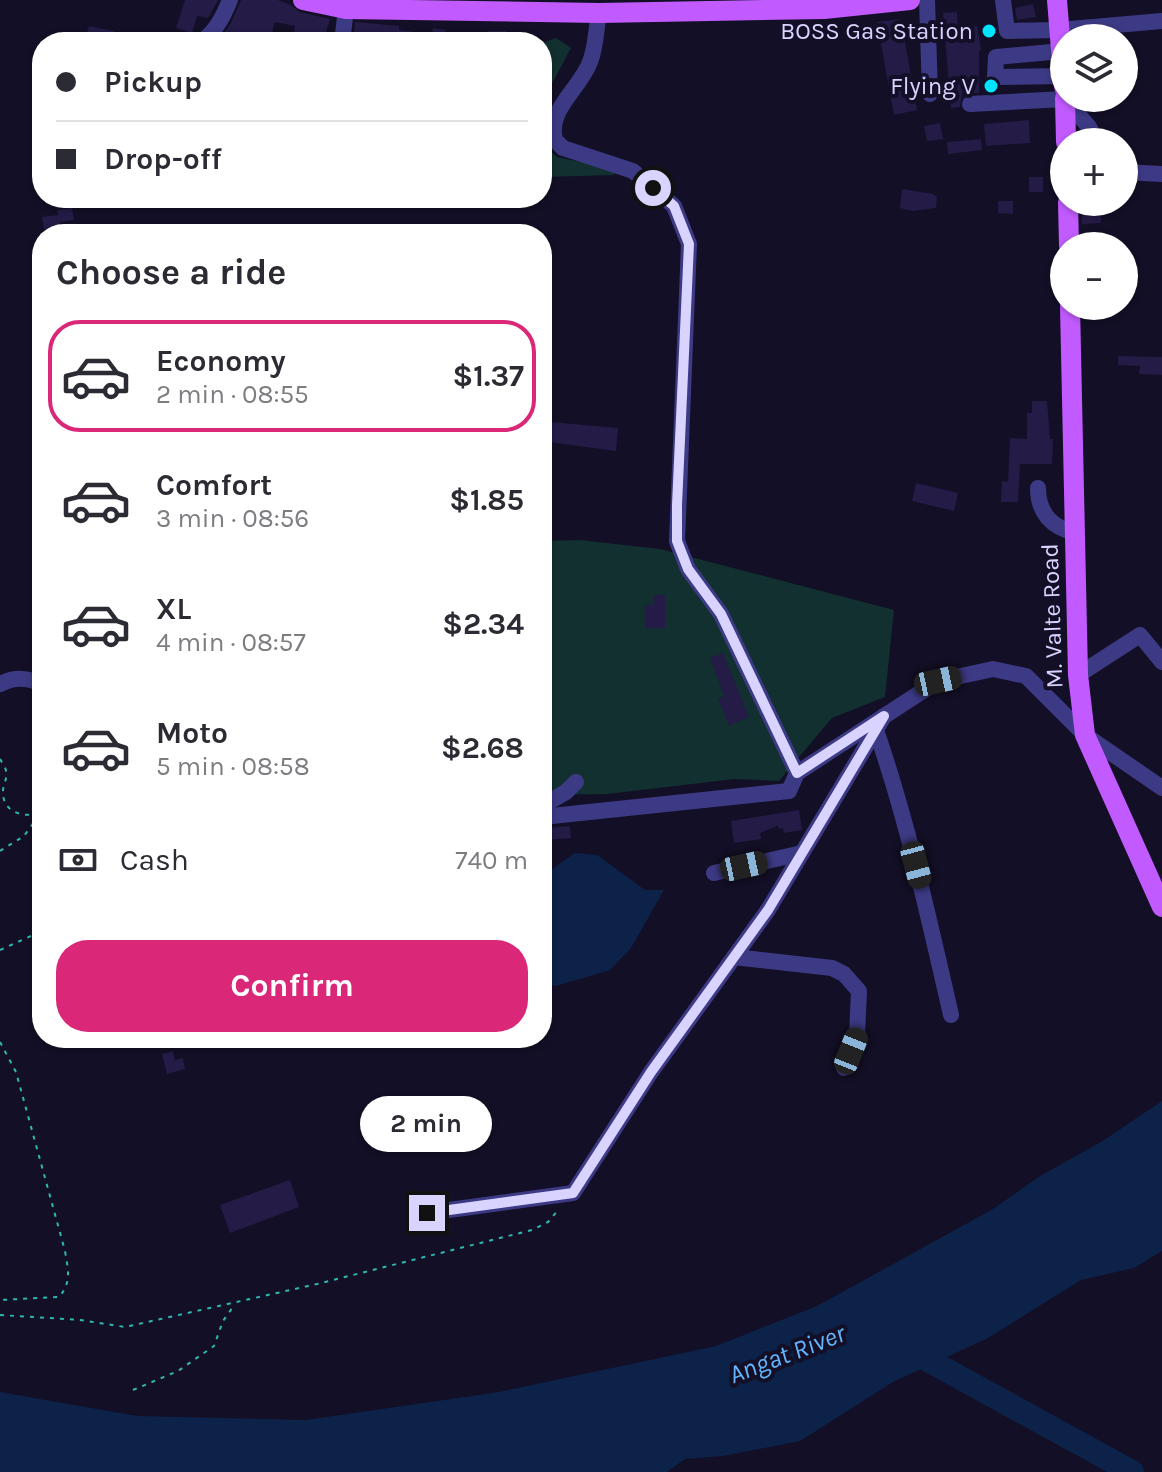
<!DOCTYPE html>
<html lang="en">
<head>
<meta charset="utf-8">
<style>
	:root { --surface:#fff; --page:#f7f7f7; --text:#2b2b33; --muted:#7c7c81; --line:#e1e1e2; --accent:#db2777 }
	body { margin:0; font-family:Karla,sans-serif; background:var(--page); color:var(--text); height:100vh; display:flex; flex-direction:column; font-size:30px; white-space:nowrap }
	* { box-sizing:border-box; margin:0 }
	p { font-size:26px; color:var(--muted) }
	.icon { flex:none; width:44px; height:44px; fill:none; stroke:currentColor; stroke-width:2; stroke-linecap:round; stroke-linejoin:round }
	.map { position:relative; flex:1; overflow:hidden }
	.panel { position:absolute; left:32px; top:224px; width:520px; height:824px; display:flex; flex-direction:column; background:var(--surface); border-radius:32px; box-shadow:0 2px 6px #0004 }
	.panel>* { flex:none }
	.guide { position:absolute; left:32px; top:32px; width:520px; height:176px; border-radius:32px; box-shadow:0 2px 6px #0004; display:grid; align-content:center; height:176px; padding:0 24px; background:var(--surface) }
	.tools { position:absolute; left:1050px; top:24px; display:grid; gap:16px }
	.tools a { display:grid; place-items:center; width:88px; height:88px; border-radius:50%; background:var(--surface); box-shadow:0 2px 6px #0004; font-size:40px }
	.end { position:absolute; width:36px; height:36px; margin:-18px; border:10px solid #d9d4ff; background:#111; box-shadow:0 0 0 4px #111 }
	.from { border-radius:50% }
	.bubble { position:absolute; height:56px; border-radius:28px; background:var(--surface); box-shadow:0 2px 6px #0004; font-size:26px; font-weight:700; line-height:56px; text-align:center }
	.car { position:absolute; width:24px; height:48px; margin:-24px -12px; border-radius:10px; box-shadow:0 0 6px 2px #0007; background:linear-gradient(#222 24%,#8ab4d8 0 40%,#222 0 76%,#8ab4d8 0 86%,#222 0) }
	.guide b { display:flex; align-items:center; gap:28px; height:76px; font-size:30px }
	.guide b+b { border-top:2px solid var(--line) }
	.guide i { width:20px; height:20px; background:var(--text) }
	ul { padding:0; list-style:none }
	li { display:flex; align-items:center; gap:24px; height:112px; margin:0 16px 12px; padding:0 8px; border:4px solid transparent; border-radius:32px }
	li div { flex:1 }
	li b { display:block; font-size:30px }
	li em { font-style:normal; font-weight:700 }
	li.active { border-color:var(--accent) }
	li>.icon { width:72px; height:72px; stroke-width:1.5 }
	h2 { padding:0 24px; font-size:36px; line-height:96px }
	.pay { display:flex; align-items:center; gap:20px; height:88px; padding:0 24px; font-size:30px }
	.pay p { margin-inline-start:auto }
	.action { display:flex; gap:16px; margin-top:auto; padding:16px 24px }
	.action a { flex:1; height:92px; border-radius:32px; background:var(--accent); color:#fff; font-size:32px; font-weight:700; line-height:92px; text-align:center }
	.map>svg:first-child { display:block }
	.green { fill:#12302f }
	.water { fill:#0c2248 }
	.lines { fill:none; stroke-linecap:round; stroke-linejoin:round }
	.river { stroke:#0c2248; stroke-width:24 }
	.building { fill:#241b47 }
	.path { stroke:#2fb8b0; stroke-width:2; stroke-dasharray:4 6; stroke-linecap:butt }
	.minor { stroke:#3d3a85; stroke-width:16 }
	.major { stroke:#c25bff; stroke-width:20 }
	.route { stroke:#d9d4ff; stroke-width:10 }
	.poi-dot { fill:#00e5ff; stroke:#130f26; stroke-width:3 }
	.labels { text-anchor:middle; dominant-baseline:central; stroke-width:8; stroke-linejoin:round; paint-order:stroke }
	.poi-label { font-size:24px; fill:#d9d4ff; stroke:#130f26; text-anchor:end }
	.street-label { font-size:24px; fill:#d9d4ff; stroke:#130f26 }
	.water-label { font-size:26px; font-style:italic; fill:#62b6ff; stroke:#130f26 }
</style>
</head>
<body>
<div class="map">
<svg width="1162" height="1472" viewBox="0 0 1162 1472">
	<rect width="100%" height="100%" fill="#130f26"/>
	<g class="green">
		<polygon points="556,38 571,48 542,102 542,43"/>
		<polygon points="542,145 557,157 614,169 615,175 542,177"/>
		<polygon points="580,540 660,549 894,610 885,697 832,718 779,781 735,779 607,794 542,795 542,541"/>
	</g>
	<g class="water">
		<polygon points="575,853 597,855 645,890 664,890 631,948 610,970 556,986 542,985 542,876"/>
		<polygon points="1162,1101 1162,1251 1134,1268 1081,1280 988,1338 893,1382 800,1441 723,1456 685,1459 667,1472 0,1472 0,1392 137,1416 306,1420 499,1392 716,1346 817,1306 993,1209 1040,1176 1101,1142"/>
	</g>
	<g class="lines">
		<polyline class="river" points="906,1348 1132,1472"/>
	</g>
	<g class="building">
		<polygon points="185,0 218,0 208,18 197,16 192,33 176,28"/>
		<polygon points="241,0 278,0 291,5 300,12 330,19 323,42 304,37 303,42 292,42 295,26 275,22 269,42 218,42 231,23"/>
		<polygon points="1033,4 1036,17 1017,20 1015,8"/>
		<polygon points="957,12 958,29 977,26 981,50 979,51 979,93 962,93 960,107 951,108 943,13"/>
		<polygon points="901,19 917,110 894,115 877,22"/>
		<polygon points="355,22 399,26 399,30 432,34 433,28 445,30 444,42 353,42"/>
		<polygon points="89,26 114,31 110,42 84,42"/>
		<polygon points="488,31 506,31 506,42 489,42"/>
		<polygon points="1029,120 1030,143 986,146 984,124"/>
		<polygon points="940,123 943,139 927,141 924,126"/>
		<polygon points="981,139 982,150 948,154 947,142"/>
		<rect x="1029" y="177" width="14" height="15"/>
		<polygon points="902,189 933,194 937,197 936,208 913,211 900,208"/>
		<polygon points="998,201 1013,201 1013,214 998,213"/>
		<polygon points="1081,202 1094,202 1095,207 1101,208 1101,223 1082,224"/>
		<polygon points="72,208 74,220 60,222 61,226 44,229 42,217 58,215 57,210"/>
		<polygon points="1118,356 1162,357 1162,375 1139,374 1140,366 1118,365"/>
		<polygon points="1032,401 1047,401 1050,439 1053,439 1052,464 1020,464 1018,502 1001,502 1002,481 1008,482 1010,438 1027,439 1027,413 1032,413"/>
		<polygon points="550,422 618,428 616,451 548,442"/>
		<polygon points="916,483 958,493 954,511 912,501"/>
		<polygon points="653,595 665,595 665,628 645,628 645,605 653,605"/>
		<polygon points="723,653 749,717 729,726 718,699 724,696 710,658"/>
		<polygon points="799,810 802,830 784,833 783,828 779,829 778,826 760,833 761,839 734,843 731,821"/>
		<polygon points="570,826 571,838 545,840 545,828"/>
		<polygon points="173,1051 175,1060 183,1058 185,1069 167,1074 162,1054"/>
		<polygon points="290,1180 299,1207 230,1233 220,1205"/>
	</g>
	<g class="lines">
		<g class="path">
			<path d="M0,759C1,761 6,768 6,771C8,778 3,784 3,791C2,813 25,819 42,812"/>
			<polyline points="0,851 24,836 39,815"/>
			<polyline points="0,950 42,931"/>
			<path d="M0,1042L16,1072L65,1251C68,1270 72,1282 59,1297L0,1300"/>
			<polyline points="0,1315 80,1320 125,1327 317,1284 532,1230 548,1222 559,1209"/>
			<polyline points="133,1390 178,1371 214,1346 223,1321 235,1304"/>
		</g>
		<g class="minor">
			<polyline points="927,0 930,94"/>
			<polyline points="1003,0 1007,31 1059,30 1162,21"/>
			<path d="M599,13C596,29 596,47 590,62C580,89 547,109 555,140L563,148L633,171L674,206L689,244L677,541L688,569L721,614L797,773"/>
			<path d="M201,42C216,31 223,17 230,0"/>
			<polyline points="342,42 346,9"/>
			<polyline points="1062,51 996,57 995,77 1063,76"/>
			<polyline points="970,104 1065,99 1089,127 1097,142"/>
			<polyline points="1124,172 1162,174"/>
			<path d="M1038,488C1038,513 1052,528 1076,533"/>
			<polyline points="1078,675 1140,635 1162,662"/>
			<path d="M0,684C14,677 29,677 42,685"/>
			<path d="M876,730C908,823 929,919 951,1015"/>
			<polyline points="542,806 566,792 576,782"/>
			<polyline points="542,817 789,791 797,773 938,681 993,669 1026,676 1085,735 1162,788"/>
			<polyline points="714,873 802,853"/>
			<polyline points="734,957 832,968 844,974 859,991 857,1035 844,1068"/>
			<polyline points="427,1213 573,1193 651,1072 768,910 884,716"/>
		</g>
		<g class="major">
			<polyline points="303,0 346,9 599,13 824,9 910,0"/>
			<polyline points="1057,0 1064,87"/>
			<polyline points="1065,98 1066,142"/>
			<polyline points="1068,202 1069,246"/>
			<polyline points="1070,306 1078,675 1085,735 1162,907"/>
		</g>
	</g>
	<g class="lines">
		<polyline class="route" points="427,1213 573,1193 651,1072 768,910 884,716 797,773 721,614 688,569 677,541 677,505 689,244 674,206 653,188"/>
	</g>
	<g class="poi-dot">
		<circle cx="989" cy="31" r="8"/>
		<circle cx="991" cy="86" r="8"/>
	</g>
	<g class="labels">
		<g class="poi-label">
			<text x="973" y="31">BOSS Gas Station</text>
			<text x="975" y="86">Flying V</text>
		</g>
		<g class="street-label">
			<text transform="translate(1052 616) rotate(-92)">M. Valte Road</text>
		</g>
		<g class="water-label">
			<text transform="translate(787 1354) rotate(-21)">Angat River</text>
		</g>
	</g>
</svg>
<div class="tools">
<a><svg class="icon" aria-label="layers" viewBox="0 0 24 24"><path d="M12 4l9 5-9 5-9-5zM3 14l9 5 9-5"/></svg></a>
<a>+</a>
<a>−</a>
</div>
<i class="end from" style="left:653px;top:188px"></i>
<i class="end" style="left:427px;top:1213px"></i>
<div class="bubble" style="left:360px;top:1096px;width:132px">2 min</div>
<i class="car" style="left:938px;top:681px;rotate:78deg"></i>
<i class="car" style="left:916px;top:865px;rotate:165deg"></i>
<i class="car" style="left:744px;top:866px;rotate:78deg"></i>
<i class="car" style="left:851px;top:1051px;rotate:22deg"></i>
<div class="guide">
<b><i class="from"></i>Pickup</b>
<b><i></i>Drop-off</b>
</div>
<section class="panel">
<h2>Choose a ride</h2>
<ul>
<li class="active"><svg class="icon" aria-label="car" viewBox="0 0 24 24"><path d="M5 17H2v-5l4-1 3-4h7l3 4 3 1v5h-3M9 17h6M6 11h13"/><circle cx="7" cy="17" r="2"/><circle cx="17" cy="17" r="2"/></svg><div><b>Economy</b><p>2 min · 08:55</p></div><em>$1.37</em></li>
<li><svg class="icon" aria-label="car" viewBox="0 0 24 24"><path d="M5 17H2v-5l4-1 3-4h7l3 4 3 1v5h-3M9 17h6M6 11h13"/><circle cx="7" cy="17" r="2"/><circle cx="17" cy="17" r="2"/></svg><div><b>Comfort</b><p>3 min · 08:56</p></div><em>$1.85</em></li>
<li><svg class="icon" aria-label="car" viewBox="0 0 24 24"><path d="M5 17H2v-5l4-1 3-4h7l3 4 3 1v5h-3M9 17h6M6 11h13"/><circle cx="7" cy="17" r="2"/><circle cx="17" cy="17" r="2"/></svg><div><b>XL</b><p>4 min · 08:57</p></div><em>$2.34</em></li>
<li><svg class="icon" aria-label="car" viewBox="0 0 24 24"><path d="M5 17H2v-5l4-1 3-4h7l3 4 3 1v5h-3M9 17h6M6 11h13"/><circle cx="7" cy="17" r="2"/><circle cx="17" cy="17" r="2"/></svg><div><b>Moto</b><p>5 min · 08:58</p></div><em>$2.68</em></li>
</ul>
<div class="pay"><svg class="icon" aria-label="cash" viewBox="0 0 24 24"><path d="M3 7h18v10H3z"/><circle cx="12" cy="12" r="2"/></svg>Cash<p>740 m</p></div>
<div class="action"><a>Confirm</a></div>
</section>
</div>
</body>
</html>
